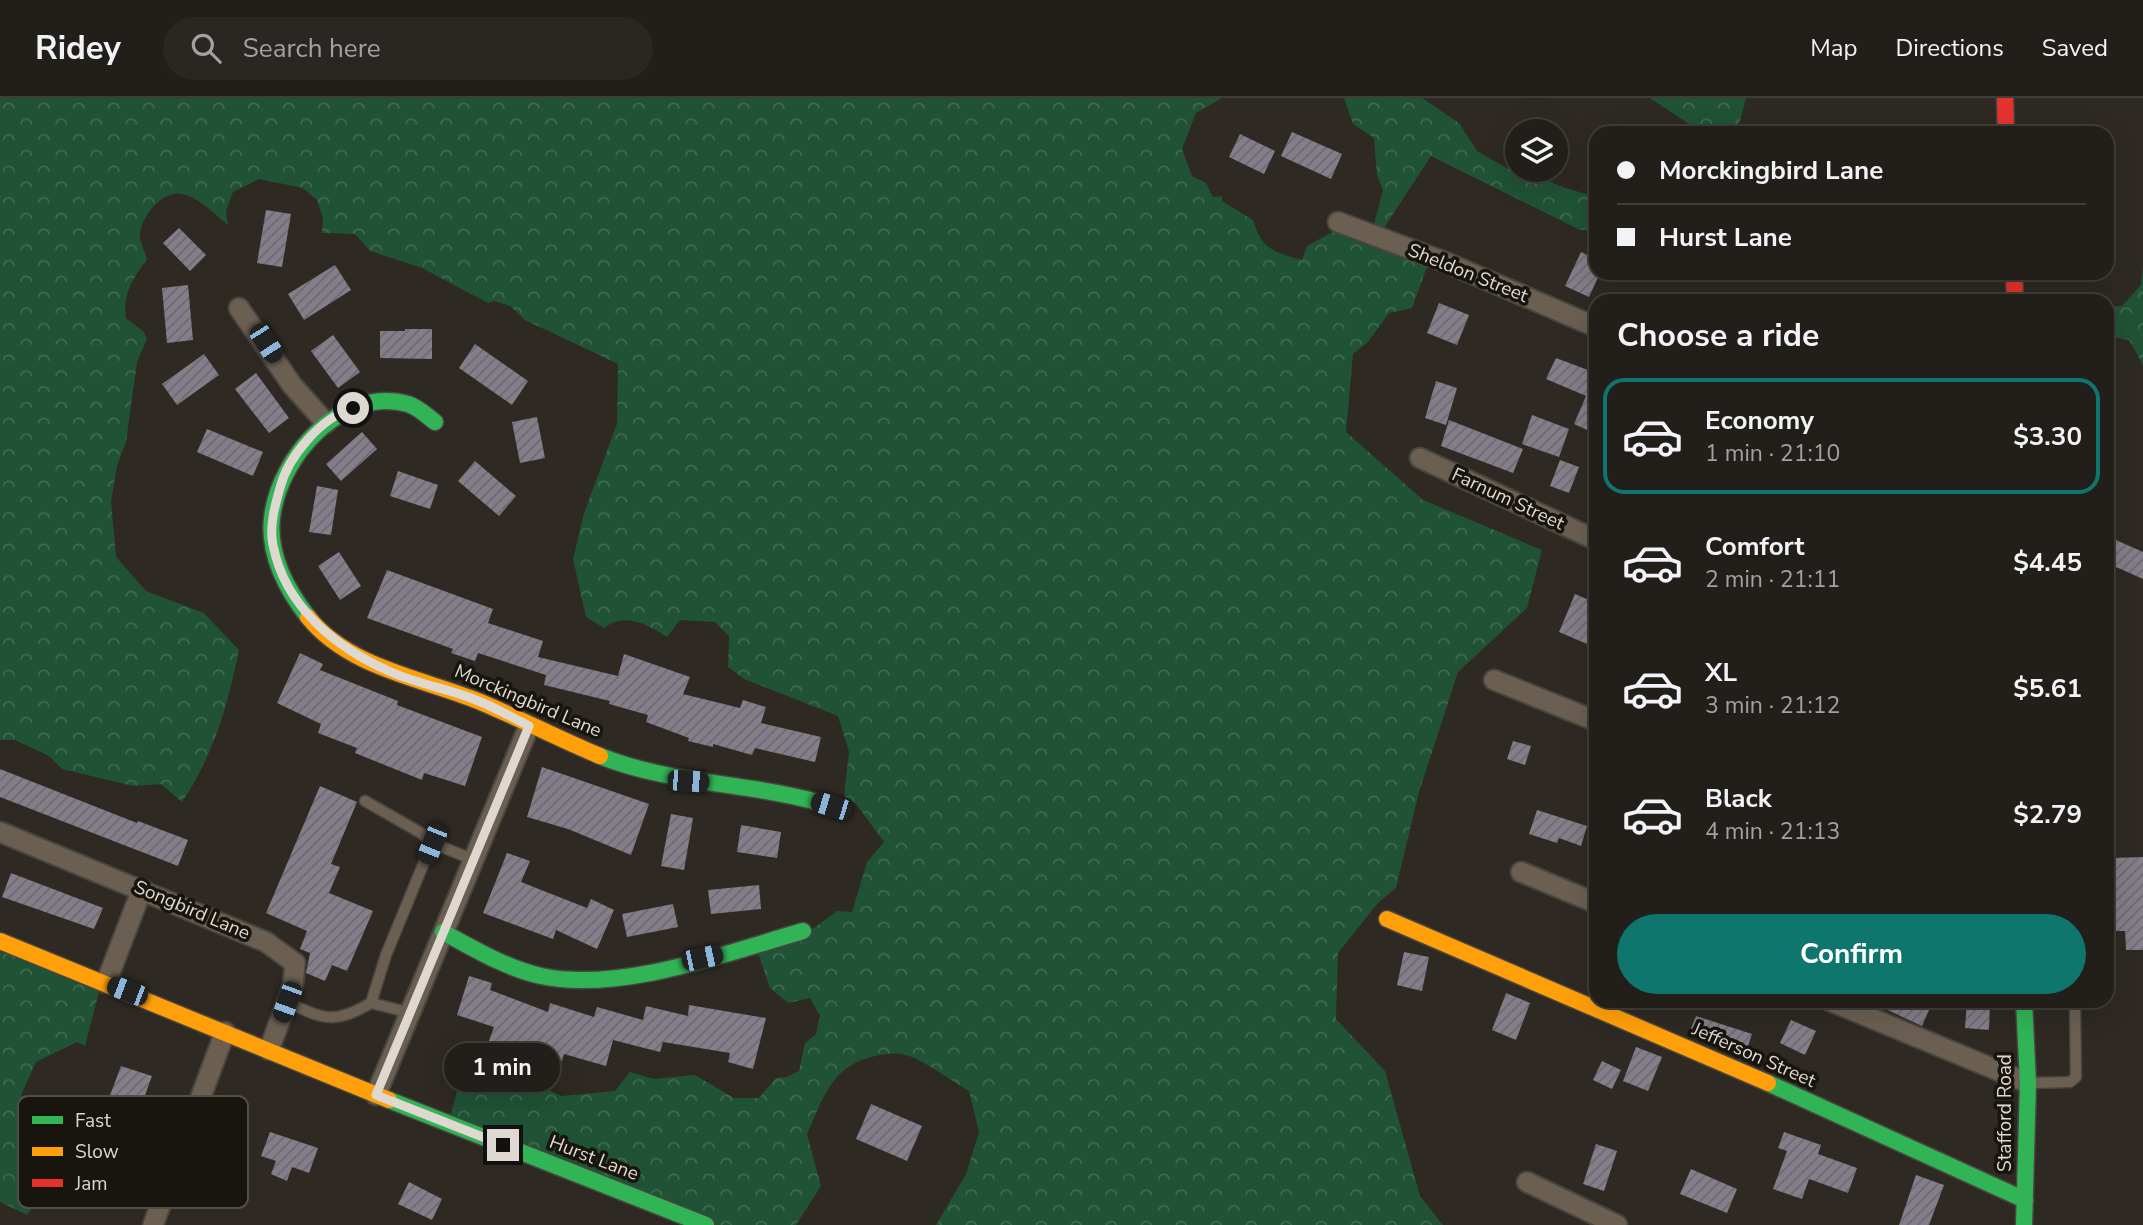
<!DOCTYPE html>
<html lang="en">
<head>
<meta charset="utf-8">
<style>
	:root { --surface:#221f1a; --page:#2a2723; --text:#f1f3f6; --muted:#a2a2a2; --line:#3f3d39; --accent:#0f766e }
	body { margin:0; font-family:"Nunito Sans",sans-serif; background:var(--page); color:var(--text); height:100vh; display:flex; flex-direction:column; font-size:26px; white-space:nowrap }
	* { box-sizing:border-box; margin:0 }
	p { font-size:23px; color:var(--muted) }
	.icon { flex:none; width:38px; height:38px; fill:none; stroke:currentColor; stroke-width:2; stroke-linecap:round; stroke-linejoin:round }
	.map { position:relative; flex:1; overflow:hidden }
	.sheet { position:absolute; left:1589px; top:196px; width:525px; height:714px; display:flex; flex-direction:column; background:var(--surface); border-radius:21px; box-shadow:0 7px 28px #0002,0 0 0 2px var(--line) }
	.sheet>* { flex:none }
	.hud { position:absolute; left:1589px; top:28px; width:525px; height:154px; border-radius:21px; box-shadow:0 7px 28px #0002,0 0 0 2px var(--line); display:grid; align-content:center; height:154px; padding:0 28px; background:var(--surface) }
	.fabs { position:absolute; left:1505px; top:21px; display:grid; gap:14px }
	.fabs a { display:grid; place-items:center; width:63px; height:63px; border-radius:50%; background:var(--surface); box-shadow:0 7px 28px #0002,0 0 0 2px var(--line); font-size:35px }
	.end { position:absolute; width:32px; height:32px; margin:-16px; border:9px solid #ded8d0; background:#111; box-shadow:0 0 0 4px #111 }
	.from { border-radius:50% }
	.bubble { position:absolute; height:49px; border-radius:24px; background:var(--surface); box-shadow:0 7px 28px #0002,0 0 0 2px var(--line); font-size:23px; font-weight:700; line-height:49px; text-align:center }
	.car { position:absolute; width:21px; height:42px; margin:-21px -10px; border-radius:9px; box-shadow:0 0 5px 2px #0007; background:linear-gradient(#222 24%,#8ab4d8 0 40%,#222 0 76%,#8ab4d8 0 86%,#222 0) }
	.hud b { display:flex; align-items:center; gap:24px; height:66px; font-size:26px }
	.hud b+b { border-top:2px solid var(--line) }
	.hud i { width:18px; height:18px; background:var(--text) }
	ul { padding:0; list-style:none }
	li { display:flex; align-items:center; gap:21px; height:116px; margin:0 14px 10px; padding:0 14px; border:4px solid transparent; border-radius:21px }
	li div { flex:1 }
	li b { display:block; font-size:26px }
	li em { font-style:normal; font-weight:700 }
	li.on { border-color:var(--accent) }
	li>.icon { width:63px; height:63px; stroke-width:1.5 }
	h2 { padding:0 28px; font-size:32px; line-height:84px }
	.cta { display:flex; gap:14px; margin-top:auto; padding:14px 28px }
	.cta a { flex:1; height:80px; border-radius:42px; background:var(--accent); color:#fff; font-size:28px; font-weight:700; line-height:80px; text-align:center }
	header { display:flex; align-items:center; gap:42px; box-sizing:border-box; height:98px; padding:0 35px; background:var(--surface); border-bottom:2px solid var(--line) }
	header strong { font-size:33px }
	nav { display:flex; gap:38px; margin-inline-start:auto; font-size:24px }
	.search { width:490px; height:63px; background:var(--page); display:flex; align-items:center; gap:18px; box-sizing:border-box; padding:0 24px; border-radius:38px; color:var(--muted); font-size:26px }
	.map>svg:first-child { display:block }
	.forest { fill:url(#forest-crowns) }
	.building { fill:url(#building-hatch) }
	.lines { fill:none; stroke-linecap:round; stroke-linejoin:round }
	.lane-casing { stroke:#49453f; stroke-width:13 }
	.street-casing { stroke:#49453f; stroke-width:23 }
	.fast-casing { stroke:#49453f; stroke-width:19 }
	.slow-casing { stroke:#49453f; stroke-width:19 }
	.jam-casing { stroke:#49453f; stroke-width:19 }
	.lane { stroke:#6b5f52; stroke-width:10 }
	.street { stroke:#6b5f52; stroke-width:19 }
	.fast { stroke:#30b455; stroke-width:16 }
	.slow { stroke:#ff9f0a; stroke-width:16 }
	.jam { stroke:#e5322d; stroke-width:16 }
	.route { stroke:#ded8d0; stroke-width:9 }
	.labels { text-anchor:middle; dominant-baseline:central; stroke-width:7; stroke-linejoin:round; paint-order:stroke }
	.street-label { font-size:19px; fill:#ded8d0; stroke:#18140e }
	.key { fill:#18140e; stroke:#534f48; stroke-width:2 }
	.key-label { font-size:19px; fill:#ded8d0 }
</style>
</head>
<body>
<header>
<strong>Ridey</strong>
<div class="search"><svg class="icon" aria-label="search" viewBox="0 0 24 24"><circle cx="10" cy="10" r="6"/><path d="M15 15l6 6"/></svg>Search here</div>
<nav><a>Map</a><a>Directions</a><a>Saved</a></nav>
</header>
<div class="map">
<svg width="2143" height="1127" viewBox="0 0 2143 1127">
	<defs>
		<pattern id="forest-crowns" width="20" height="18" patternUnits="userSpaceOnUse" patternTransform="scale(1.75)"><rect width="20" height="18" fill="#205235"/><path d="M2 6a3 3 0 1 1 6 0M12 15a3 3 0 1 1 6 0" fill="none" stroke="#406a51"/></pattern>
		<pattern id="building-hatch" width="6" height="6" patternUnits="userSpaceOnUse" patternTransform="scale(1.75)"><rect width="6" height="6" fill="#837e89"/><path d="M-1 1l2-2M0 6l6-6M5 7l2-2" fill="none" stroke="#6d696f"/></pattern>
	</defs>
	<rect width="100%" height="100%" fill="#2e2922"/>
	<g class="forest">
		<path d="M0,0H1222L1196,15L1182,51L1192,78L1206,85L1213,99L1222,98V103L1253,122C1262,152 1274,154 1302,162L1307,148L1342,129L1371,138L1383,92L1377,77L1374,40L1353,26L1344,0H1422L1459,25L1477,53L1519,77L1544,80L1559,88L1596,99V131L1580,132L1431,58L1382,133L1429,163L1412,210L1389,215L1368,244L1353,256L1346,334L1423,402L1542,452L1527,510L1458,574L1419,694L1396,790L1377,806L1338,855L1336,921L1385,973L1420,1098L1443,1127H936L966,1076L979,1034L969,993C950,982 932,968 912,959C899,954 888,955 875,958C831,968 824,999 807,1036L821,1088L796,1127H697L448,1026L459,987L473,975L498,988L531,984L561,998L615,993L630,974L654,981L695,977L734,1000H759L776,980L787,979L799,973L805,945L816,936L820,918L810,900L788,905L770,890L757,852L810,833L837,813L852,814L867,764L884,744L856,706L844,698L849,654L838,618L744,581L728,569L729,538L715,524L680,522L667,539C647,526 625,514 604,530L586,519L573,461L584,415L617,326L618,266L525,222L510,208L494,203L488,205L422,170L370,153L355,136L322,135L323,120L317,102L303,90L259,81L233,94L226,113L228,127C215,117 199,99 182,96C162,92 139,120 140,140C141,146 145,155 147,161C134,180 122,195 126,220L144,234L147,241L137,264L126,344L117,368L111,403L116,459L146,493L204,515L239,552C228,606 214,657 182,704L161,686L133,688L62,671L49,658L15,642H0Z"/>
		<polygon points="1650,0 1746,0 1737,35 1696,35 1695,30"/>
		<polygon points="2143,168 2143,267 2129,242 2107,238 2107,209 2122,208 2141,187"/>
		<polygon points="0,846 101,886 85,948 77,944 36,964 21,997 30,1023 57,1048 62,1049 57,1091 40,1097 27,1117 0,1104"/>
	</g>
	<g class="building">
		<polygon points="1292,34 1342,56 1331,81 1281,58"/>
		<polygon points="1240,36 1275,53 1264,76 1229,59"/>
		<polygon points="266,112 291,116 282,169 257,165"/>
		<polygon points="179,130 206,157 190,173 163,145"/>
		<polygon points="1581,154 1596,161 1596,175 1600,175 1589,199 1565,188"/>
		<polygon points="335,167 351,192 304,222 288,196"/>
		<polygon points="188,187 193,242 167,245 162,190"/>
		<polygon points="1439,205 1469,217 1457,247 1427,235"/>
		<polygon points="405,231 432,231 432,261 380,260 380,233 405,233"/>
		<polygon points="333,237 360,274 338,290 311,253"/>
		<polygon points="475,246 528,283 512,307 459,270"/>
		<polygon points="204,256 219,277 177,307 162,286"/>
		<polygon points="1556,260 1596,275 1596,336 1574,326 1586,298 1546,281"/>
		<polygon points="256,275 289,320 269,335 235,291"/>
		<polygon points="1436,283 1457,290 1446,327 1425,320"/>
		<polygon points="1532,317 1569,331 1559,359 1522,346"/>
		<polygon points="537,319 545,360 520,365 512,324"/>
		<polygon points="1449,322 1523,351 1513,375 1441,348"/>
		<polygon points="207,331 263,354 253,378 197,354"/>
		<polygon points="362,334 377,351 341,383 326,366"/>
		<polygon points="1560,362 1579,369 1569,395 1550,388"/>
		<polygon points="475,363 516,398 499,418 458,383"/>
		<polygon points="398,373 438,387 430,411 390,398"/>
		<polygon points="317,388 338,392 331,437 309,434"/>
		<polygon points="2107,438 2143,454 2143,481 2107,465"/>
		<polygon points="339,454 361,488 340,502 318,468"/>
		<polygon points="387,472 493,511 488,525 543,543 538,559 618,578 624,556 690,579 683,596 740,610 743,602 766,609 761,625 821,639 815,664 755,650 752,657 713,646 713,649 688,643 689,640 646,624 648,617 609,606 610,603 544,587 546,577 478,555 475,563 451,555 453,551 367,520"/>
		<polygon points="1575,496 1596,505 1596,525 1587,546 1559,534"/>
		<polygon points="300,555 323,566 320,572 398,603 397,607 482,639 465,688 424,675 422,682 355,655 357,650 318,635 321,626 277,605"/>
		<polygon points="1513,643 1531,648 1525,667 1507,661"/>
		<polygon points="542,669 649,706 631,757 568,731 527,719"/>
		<polygon points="0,671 137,725 138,723 188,742 178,768 0,699"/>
		<polygon points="320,688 357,704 331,766 340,769 329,795 373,813 347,873 332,867 325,883 306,875 310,855 300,851 307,833 266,815"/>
		<polygon points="1537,712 1587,728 1581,748 1559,740 1557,745 1529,736"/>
		<polygon points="671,716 693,720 684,772 661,768"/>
		<polygon points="741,727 781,734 777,760 737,754"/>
		<polygon points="507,755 530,763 521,784 587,810 591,801 614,812 597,851 556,832 553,841 483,815"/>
		<polygon points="2143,759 2143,852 2126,852 2125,833 2113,833 2111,760"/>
		<polygon points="11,775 103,810 94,831 2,799"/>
		<polygon points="759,787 761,811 711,816 708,792"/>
		<polygon points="673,806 678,829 627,839 622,816"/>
		<polygon points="1404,854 1429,859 1422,893 1397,887"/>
		<polygon points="469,878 492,885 490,892 548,914 550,905 594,919 597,909 643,922 646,908 688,918 689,907 766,920 753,971 728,964 730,955 663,944 660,954 613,942 606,968 564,956 562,963 515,949 512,957 487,948 494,929 457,917"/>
		<polygon points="1506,895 1530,905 1516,942 1492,932"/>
		<polygon points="1868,903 1933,903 1922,928"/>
		<polygon points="1967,903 1990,903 1989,932 1965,930"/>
		<polygon points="1696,918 1752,936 1745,957 1690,933"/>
		<polygon points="1791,922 1816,933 1805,957 1780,945"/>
		<polygon points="1636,949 1662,959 1648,993 1623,983"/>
		<polygon points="1602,963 1621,972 1612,991 1593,982"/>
		<polygon points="121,968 152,978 140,1011 109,1000"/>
		<polygon points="871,1006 922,1028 907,1063 856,1041"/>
		<polygon points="270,1034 318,1050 309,1075 292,1069 287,1083 271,1076 276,1063 261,1058"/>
		<polygon points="1784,1034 1821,1047 1818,1056 1857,1070 1848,1095 1809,1081 1802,1101 1773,1091 1787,1053 1778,1050"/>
		<polygon points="1596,1046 1617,1053 1604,1093 1583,1086"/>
		<polygon points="1691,1071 1737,1091 1727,1115 1680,1096"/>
		<polygon points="1916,1077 1944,1087 1929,1127 1899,1127"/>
		<polygon points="409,1084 442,1101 432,1122 398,1106"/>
	</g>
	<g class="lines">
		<g class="lane-casing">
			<g id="lane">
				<polyline points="365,703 421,735 432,745"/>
				<path d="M287,904C325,922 334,926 371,905L411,915"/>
				<polyline points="371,905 386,857 432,745 472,761"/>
				<polyline points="2032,985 2070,984 2076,979 2075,909 2071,903"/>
			</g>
		</g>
		<g class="street-casing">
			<g id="street">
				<polyline points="1338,124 1445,164 1596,229"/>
				<polyline points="239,210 292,287 326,325"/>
				<polyline points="1420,360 1596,442"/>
				<polyline points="1494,582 1596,623"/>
				<polyline points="0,734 266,844 295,865 293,887 269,952"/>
				<polyline points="1521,774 1596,805"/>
				<polyline points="106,885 142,791"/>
				<polyline points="1830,903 2028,985"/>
				<polyline points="376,997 529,628"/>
				<polyline points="1527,1084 1617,1127"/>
				<polyline points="153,1127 225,934"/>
			</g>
		</g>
		<g class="fast-casing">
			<g id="fast">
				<path d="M308,519C287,492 268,456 272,420C279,358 342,288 408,306C418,309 427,318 435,324"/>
				<path d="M600,658C675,688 755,684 831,708"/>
				<path d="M443,834C474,851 506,870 541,878C620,895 727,855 803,833"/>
				<polyline points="2024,903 2028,985 2024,1127"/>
				<polyline points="1768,985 2025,1102"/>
				<polyline points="389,1002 706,1127"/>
			</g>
		</g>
		<g class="slow-casing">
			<g id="slow">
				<path d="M308,519C349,570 421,580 478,603C519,620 559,641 600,658"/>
				<polyline points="1387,821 1768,985"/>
				<polyline points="0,843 389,1002"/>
			</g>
		</g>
		<g class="jam-casing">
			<g id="jam">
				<polyline points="2005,0 2006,35"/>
				<polyline points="2014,175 2015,203"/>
			</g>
		</g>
		<use href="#lane" class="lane"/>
		<use href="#street" class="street"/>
		<use href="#fast" class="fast"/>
		<use href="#slow" class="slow"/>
		<use href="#jam" class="jam"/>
	</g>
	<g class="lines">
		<path class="route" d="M353,310C322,319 288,358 280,390C275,407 269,429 273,447C285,509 336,550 391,574C418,586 449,591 476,602C494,609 512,619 529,628L376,997L503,1047"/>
	</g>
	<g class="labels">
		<g class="street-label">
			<text transform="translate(1468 175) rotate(22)">Sheldon Street</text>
			<text transform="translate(1508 401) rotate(25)">Farnum Street</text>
			<text transform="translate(528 603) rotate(23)">Morckingbird Lane</text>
			<text transform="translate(192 812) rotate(23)">Songbird Lane</text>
			<text transform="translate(1754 957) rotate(24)">Jefferson Street</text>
			<text transform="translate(2005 1015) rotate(-90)">Stafford Road</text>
			<text transform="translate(594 1060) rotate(21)">Hurst Lane</text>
		</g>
	</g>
	<rect x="18" y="998" width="230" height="112" rx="10" class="key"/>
	<rect x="32" y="1018" width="31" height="8" fill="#30b455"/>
	<rect x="32" y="1049" width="31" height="9" fill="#ff9f0a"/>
	<rect x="32" y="1081" width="31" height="8" fill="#e5322d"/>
	<g class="key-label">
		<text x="75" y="1029">Fast</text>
		<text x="75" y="1060">Slow</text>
		<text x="75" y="1092">Jam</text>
	</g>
</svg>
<div class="fabs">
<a><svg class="icon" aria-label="layers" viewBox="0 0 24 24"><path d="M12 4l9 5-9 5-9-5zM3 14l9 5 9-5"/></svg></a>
</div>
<i class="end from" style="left:353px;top:310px"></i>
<i class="end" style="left:503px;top:1047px"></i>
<div class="bubble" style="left:444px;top:945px;width:116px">1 min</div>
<i class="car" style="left:266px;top:245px;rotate:147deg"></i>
<i class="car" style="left:688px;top:683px;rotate:94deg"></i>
<i class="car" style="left:831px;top:708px;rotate:287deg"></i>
<i class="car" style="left:432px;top:746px;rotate:202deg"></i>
<i class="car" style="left:702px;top:860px;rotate:78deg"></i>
<i class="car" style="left:127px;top:893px;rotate:291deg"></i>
<i class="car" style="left:287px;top:904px;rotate:200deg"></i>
<div class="hud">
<b><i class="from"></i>Morckingbird Lane</b>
<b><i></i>Hurst Lane</b>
</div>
<section class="sheet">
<h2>Choose a ride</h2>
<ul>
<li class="on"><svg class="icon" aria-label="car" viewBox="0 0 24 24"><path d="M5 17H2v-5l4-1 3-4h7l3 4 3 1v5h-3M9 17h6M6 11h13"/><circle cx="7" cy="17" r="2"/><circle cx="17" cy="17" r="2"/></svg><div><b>Economy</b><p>1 min · 21:10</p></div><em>$3.30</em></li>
<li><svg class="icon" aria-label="car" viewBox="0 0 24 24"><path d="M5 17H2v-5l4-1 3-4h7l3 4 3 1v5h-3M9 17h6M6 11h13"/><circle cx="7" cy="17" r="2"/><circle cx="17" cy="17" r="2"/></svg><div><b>Comfort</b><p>2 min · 21:11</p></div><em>$4.45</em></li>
<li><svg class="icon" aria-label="car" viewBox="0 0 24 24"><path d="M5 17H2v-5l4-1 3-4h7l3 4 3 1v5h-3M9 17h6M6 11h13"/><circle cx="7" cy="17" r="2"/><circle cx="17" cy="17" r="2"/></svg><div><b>XL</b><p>3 min · 21:12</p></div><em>$5.61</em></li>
<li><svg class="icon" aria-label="car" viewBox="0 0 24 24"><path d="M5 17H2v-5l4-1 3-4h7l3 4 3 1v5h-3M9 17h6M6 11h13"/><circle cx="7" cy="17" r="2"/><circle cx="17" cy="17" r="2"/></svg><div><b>Black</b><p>4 min · 21:13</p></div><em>$2.79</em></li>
</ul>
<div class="cta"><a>Confirm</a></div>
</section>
</div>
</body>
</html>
